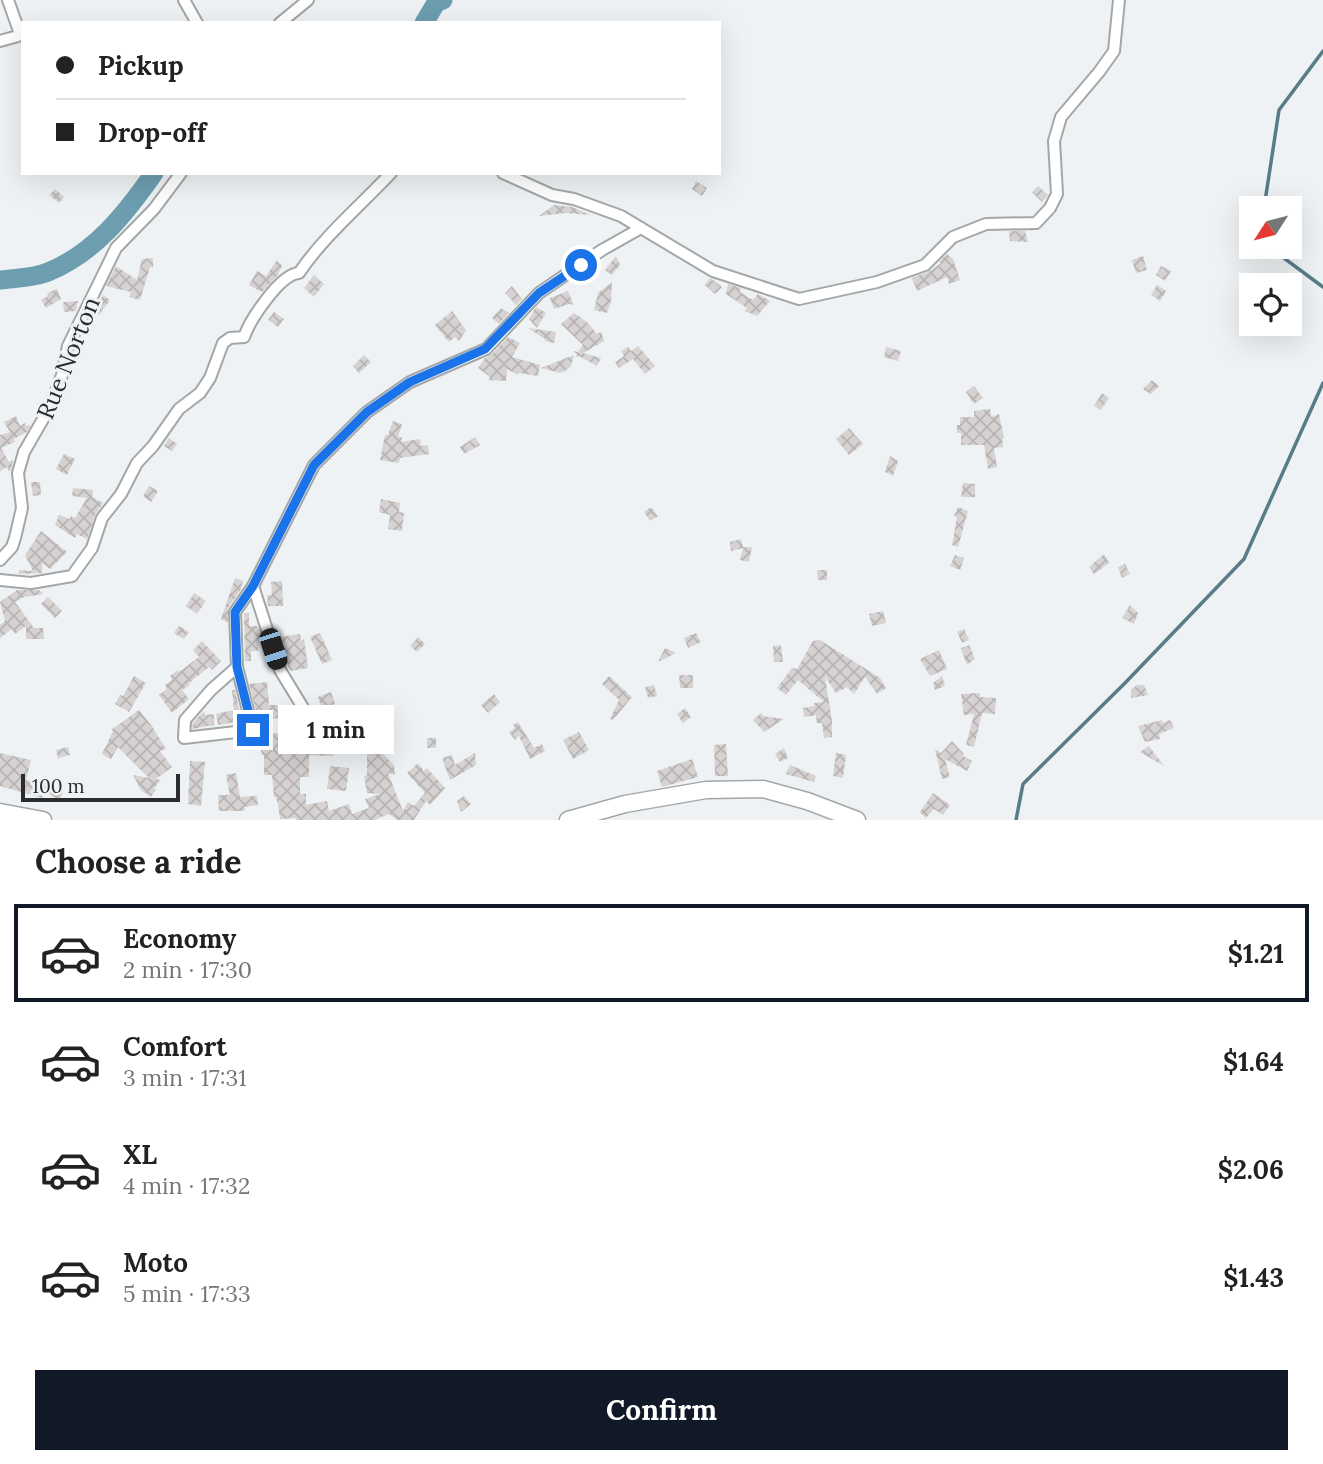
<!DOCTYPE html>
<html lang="en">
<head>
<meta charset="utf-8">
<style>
	:root { --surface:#fff; --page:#f2f2f2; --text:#222; --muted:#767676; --line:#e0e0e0; --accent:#111827 }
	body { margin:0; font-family:Lora,serif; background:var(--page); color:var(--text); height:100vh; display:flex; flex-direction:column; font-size:26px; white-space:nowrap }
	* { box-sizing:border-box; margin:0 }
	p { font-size:23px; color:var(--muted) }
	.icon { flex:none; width:38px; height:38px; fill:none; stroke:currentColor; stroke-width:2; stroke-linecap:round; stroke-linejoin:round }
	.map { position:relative; height:820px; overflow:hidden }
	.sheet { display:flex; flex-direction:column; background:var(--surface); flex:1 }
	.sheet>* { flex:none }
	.guide { position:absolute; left:21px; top:21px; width:700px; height:154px; border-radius:0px; box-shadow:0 7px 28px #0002; display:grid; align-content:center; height:154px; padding:0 35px; background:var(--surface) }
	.needle { width:46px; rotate:234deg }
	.buttons { position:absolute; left:1239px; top:196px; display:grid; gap:14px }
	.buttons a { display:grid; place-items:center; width:63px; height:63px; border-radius:0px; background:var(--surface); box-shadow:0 7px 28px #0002; font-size:35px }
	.scale { position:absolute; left:21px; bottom:18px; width:159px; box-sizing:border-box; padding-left:7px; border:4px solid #292b2c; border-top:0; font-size:19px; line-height:24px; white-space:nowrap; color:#292b2c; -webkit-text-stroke:5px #eef2f4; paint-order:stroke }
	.end { position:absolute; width:32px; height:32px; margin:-16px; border:9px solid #1a73e8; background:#fff; box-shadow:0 0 0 4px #fff }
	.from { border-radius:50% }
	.bubble { position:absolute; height:49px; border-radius:0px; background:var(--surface); box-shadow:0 7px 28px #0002; font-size:23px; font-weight:800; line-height:49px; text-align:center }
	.car { position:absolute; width:21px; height:42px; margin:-21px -10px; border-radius:9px; box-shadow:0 0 5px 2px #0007; background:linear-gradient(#222 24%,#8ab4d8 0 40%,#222 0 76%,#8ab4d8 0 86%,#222 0) }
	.guide b { display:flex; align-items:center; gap:24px; height:66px; font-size:26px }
	.guide b+b { border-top:2px solid var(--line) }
	.guide i { width:18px; height:18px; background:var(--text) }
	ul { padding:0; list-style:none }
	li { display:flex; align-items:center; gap:21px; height:98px; margin:0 14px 10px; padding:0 21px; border:4px solid transparent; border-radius:0px }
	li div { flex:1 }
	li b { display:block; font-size:26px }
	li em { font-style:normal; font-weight:800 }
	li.on { border-color:var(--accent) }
	li>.icon { width:63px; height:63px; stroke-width:1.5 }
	h2 { padding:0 35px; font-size:32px; line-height:84px }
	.button { display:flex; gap:14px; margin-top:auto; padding:14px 35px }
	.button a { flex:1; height:80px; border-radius:0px; background:var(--accent); color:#fff; font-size:28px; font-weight:800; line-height:80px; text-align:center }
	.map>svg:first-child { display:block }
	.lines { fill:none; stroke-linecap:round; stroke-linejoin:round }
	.stream { stroke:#587c88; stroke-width:3.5 }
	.river { stroke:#6c9eb0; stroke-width:19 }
	.building { fill:url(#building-cross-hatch) }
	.minor-casing { stroke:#a3a7a8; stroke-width:14 }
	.primary-casing { stroke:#a3a7a8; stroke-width:19 }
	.minor { stroke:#fff; stroke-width:10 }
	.primary { stroke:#fff; stroke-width:16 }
	.route { stroke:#1a73e8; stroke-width:9 }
	.labels { text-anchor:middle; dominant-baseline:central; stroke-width:6; stroke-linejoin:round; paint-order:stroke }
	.street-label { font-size:24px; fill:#292b2c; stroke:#eef2f4 }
</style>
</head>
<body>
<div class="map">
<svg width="1323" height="820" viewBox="0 0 1323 820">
	<defs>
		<pattern id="building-cross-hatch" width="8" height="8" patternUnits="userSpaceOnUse" patternTransform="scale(1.75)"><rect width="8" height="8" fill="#d7d2d2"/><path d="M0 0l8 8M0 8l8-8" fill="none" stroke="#b9b4b4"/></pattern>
	</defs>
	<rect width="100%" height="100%" fill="#eef2f4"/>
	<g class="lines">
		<g class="stream">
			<polyline points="1264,208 1279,110 1323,51"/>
			<polyline points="1269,247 1323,287"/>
			<polyline points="1016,820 1023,784 1125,683 1244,559 1323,383"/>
		</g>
		<g class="river">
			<polyline points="424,23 436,3 443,0"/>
			<path d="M0,280C15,278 34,278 48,272C95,253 126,213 154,173"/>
		</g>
	</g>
	<g class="building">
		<polygon points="696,181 707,188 702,196 692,189"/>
		<polygon points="1038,186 1048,195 1042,202 1032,192"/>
		<polygon points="55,189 64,197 59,203 49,195"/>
		<polygon points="554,205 572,207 591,215 566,213 539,216"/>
		<polygon points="1009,231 1025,231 1028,242 1010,241"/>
		<polygon points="947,254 953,259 960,280 949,284 947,277 917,291 912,278 930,271 941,263 939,262"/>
		<polygon points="616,256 620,265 612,275 605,270"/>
		<polygon points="1143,256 1147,270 1136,273 1132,260"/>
		<polygon points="153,258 153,267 150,267 140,300 129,297 131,292 106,286 116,266 137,280 142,259"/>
		<polygon points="277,260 282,266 277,276 262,292 249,285 257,271 266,276"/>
		<polygon points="1161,266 1171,271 1165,281 1156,275"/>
		<polygon points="314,275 324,284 314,297 304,288"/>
		<polygon points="710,278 722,287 715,294 705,285"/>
		<polygon points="612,282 611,301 607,313 594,310 598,293"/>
		<polygon points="728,284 741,288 740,292 753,300 758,294 770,301 757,316 745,311 747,308 726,294"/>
		<polygon points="1157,285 1166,291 1160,301 1151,295"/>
		<polygon points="512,286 522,299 516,305 505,293"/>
		<polygon points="57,289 61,299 46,308 41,300 48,296 47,293"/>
		<polygon points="568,291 574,305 569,304 554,309 550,298"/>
		<polygon points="103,295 110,300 99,315 94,311"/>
		<polygon points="78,301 76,311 64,312 63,302"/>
		<polygon points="536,307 546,313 537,328 529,319"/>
		<polygon points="501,308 509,313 499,324 492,318"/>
		<polygon points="452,311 466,330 459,341 455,337 449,342 435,325"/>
		<polygon points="274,312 284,319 278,327 268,320"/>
		<polygon points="574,313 587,322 597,334 601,332 604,341 583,353 601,358 597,366 579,356 575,358 577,354 573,351 578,352 583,345 561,324"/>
		<polygon points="528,328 556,332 554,343 545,341 545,339"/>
		<polygon points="508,337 520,343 512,357 540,365 538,376 519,373 518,375 507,369 506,381 489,380 490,377 478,368 485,358 492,354"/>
		<polygon points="638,346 655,366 645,374 633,359 619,368 615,362 624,356 621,351 628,347 631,351"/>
		<polygon points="886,347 901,351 898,361 884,357"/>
		<polygon points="364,355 371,362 359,373 353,366"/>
		<polygon points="574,355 571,366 565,371 560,373 541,368"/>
		<polygon points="1152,380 1159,386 1151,394 1143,389"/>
		<polygon points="974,386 983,398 974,404 966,392"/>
		<polygon points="1102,393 1109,398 1101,410 1094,406"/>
		<polygon points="990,409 991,417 999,414 1004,438 1002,438 1003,447 994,448 997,467 988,469 984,445 961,445 961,433 957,433 957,425 960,425 960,417 974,417 974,411"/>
		<polygon points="16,416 20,426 25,423 26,426 31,425 27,432 14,439 15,442 1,448 9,462 13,460 11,470 9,471 7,467 0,471 0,435 10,432 4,422"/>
		<polygon points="393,421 402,424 398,437 402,437 401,442 420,439 421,446 428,445 429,454 400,458 399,463 380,460 385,435 388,435"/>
		<polygon points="849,428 863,444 849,455 836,439"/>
		<polygon points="475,437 480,445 464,454 460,447"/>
		<polygon points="169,438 177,444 172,451 164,446"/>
		<polygon points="64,454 75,459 67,475 56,469"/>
		<polygon points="890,456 898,461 893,476 885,472"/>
		<polygon points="31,482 40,482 41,495 33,496"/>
		<polygon points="963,483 975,484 975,497 961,497"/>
		<polygon points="149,486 158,491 151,502 143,496"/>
		<polygon points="73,488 93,490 92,497 103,503 95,515 87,539 77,534 75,538 55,525 59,515 70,519 71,516 75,518 87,498 72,496"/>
		<polygon points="381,499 400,503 399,512 404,513 402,531 388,529 390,515 379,512"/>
		<polygon points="651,507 658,516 650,521 644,512"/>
		<polygon points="958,507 968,511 958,547 952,545 957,517 954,516"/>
		<polygon points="41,531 67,552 50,569 42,563 42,573 19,574 19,570 33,571 25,555"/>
		<polygon points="741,539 743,547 752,547 749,562 740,560 743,548 731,551 730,542"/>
		<polygon points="1104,554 1109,563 1094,574 1089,567"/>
		<polygon points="955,555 964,558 960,570 950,566"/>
		<polygon points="1125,564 1130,574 1122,578 1118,567"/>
		<polygon points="817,570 827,570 827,580 818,580"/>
		<polygon points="235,578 243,581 240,591 228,608 228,623 221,619"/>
		<polygon points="282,581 283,606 268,606 267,595 272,595 271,582"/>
		<polygon points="17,590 39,590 44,594 24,597 15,602 34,628 43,628 44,639 26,639 26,626 15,634 12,629 0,638 0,625 5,621 0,602"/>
		<polygon points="194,593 206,601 197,614 186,606"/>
		<polygon points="48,597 62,611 55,618 41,604"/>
		<polygon points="1130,605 1138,613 1134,624 1122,618"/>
		<polygon points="883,611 886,623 872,626 869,614"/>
		<polygon points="244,613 249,613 249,626 258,626 260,633 258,651 251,651 251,661 245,661"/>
		<polygon points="179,626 189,632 184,639 174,633"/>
		<polygon points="964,629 969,640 962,643 957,632"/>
		<polygon points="320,633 332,660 322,664 310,637"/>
		<polygon points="696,633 701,642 688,648 684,638"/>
		<polygon points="300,634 301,641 304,639 308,668 290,671 282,650 280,637"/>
		<polygon points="418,637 425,644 417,652 410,646"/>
		<polygon points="820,640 880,678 886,688 877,694 865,677 854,694 847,687 836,693 825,677 832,721 832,737 824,738 822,723 817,723 816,715 804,717 803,708 814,706 814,703 824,702 798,680 786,695 777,688 792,668 797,669 813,641"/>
		<polygon points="202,641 221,661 212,670 209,667 189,683 190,685 182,690 189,699 172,713 159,695 167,689 165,685 172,680 170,676 178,670 179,672 199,657 193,650"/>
		<polygon points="781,645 783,662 774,662 773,646"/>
		<polygon points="969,645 975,659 967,665 961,648"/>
		<polygon points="665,648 676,653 658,662"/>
		<polygon points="939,650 947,669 930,676 920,659"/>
		<polygon points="679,675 693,675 693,688 680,688"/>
		<polygon points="134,676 146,683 129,712 115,704 120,695 123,696"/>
		<polygon points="609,676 632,697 613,720 610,719 619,700 602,684"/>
		<polygon points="942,676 945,686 935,690 933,683"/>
		<polygon points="267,682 269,705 290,705 291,717 262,720 261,711 256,711 249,684"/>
		<polygon points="654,685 657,696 648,698 645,687"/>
		<polygon points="1137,685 1144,685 1148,695 1131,698 1131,690"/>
		<polygon points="232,690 235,690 242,721 218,725 216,714 234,710"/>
		<polygon points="331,692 335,704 322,709 318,697"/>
		<polygon points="980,693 980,697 996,698 995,714 982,713 974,747 966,745 974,714 964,715 961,694"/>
		<polygon points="494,694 500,702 488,713 481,705"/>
		<polygon points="685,708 691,717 683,723 677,714"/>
		<polygon points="139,710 151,725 166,749 160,751 172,767 156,779 161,780 154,788 156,790 151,797 141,790 133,775 149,778 118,747 111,759 102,754 113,731 111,730"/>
		<polygon points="204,711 205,715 214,714 214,725 192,729 193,723"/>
		<polygon points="761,713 763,716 784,719 764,732 753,720"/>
		<polygon points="1162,720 1163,723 1170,720 1174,728 1159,734 1160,739 1145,742 1138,726"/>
		<polygon points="518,722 534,748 542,744 545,751 530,759 519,736 515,740 509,732 515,728 513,725"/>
		<polygon points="309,727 309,741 333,742 333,756 309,755 309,777 300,777 300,794 306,794 306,805 327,801 329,811 349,804 352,814 369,808 365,799 380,794 367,793 364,776 367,775 367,745 382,745 382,753 394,765 395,775 388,773 403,811 408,802 414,806 425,793 407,773 418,763 424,771 427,768 445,788 430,805 426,801 414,820 397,820 389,814 374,820 296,820 296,818 280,819 278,805 276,797 274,797 272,775 264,775 264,755 262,755 257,737"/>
		<polygon points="579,732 589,750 573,759 563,740"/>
		<rect x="427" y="738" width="9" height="10"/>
		<polygon points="952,741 964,754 963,756 972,761 967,771 945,759 950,777 942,779 935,749 941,753"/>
		<polygon points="726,744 728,776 715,776 714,745"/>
		<polygon points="1149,746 1164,766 1140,752"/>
		<polygon points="68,747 70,755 58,758 56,750"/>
		<polygon points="784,748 788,758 780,762 775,754"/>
		<polygon points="0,753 31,760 26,780 47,783 63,793 59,800 43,790 42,798 0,786"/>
		<polygon points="475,753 476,765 450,780 442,758 452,755 455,765"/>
		<polygon points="836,753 846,755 843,778 833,776"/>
		<polygon points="692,759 698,777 662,787 657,771"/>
		<polygon points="190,761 205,762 201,806 188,804"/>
		<polygon points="790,765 816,776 814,782 786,774"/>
		<polygon points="330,766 349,768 346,791 327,789"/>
		<polygon points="236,773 240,797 257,796 258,805 244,807 245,811 219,811 218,795 230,795 226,775"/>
		<polygon points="933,793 950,805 943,815 934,809 926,818 920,812"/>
		<polygon points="464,796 471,804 461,812 457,801"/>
	</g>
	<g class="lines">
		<g class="minor-casing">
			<g id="minor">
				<polyline points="184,0 197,23"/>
				<polyline points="280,23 308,0"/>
				<polyline points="0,41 18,36 19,31 8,0"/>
				<polyline points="503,173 552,195 574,199 621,216 641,228"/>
				<polyline points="0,560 12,547 15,538 22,508 18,473 24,452 50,407 62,375 68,346 116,248 154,209 181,173"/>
				<path d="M0,580L31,583L72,576L92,548L102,518L121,494L137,463L153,446L179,409L200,393L210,378L223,343L230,338L244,337C250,320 280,274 299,273C324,236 360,206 391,173"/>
				<polyline points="253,586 280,670 305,711"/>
				<polyline points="237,667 211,690 185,720 184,738 253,730 237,667 235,612 253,586 314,465 367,412 410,382 486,349 539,293 602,250 641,228 713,271 799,299 877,282 925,265 953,237 986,224 1036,223 1050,208 1057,194 1054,141 1061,117 1099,72 1114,51 1119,0"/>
			</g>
		</g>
		<g class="primary-casing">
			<g id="primary">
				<polyline points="0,812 43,820"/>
				<polyline points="568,820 625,804 706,790 763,789 807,801 857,820"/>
			</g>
		</g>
		<use href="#minor" class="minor"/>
		<use href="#primary" class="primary"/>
	</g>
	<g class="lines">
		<polyline class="route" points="253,730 237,667 235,612 253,586 314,465 367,412 410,382 485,349 539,293 581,265"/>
	</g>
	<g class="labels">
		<g class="street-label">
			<text transform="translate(68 358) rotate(-68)">Rue Norton</text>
		</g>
	</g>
</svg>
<div class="buttons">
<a><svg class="needle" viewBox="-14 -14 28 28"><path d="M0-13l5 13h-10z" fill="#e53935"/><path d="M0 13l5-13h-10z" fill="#767676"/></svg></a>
<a><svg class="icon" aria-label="locate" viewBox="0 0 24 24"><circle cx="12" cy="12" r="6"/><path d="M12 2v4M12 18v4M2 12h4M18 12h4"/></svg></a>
</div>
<div class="scale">100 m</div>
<i class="end from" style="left:581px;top:265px"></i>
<i class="end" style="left:253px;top:730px"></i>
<div class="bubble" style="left:278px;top:705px;width:116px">1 min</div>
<i class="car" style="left:273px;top:649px;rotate:162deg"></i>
<div class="guide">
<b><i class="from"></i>Pickup</b>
<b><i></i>Drop-off</b>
</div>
</div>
<section class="sheet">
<h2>Choose a ride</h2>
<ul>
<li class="on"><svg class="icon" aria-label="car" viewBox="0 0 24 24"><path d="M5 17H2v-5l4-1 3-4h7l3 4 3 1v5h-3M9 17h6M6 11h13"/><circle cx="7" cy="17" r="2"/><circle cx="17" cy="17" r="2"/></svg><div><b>Economy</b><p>2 min · 17:30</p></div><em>$1.21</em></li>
<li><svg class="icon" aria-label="car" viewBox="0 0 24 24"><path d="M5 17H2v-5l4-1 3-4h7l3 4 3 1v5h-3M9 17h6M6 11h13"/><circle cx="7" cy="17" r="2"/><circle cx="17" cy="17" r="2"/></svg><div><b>Comfort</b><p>3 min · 17:31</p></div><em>$1.64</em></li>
<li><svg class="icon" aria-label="car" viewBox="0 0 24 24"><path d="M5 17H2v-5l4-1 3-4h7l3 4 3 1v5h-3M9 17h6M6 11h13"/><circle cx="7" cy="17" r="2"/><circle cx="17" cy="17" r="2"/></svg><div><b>XL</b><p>4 min · 17:32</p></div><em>$2.06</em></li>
<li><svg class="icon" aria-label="car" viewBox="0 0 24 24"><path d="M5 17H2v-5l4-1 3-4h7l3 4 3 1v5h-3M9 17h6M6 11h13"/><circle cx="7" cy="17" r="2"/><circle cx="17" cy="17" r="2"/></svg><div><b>Moto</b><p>5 min · 17:33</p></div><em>$1.43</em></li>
</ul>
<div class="button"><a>Confirm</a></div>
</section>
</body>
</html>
